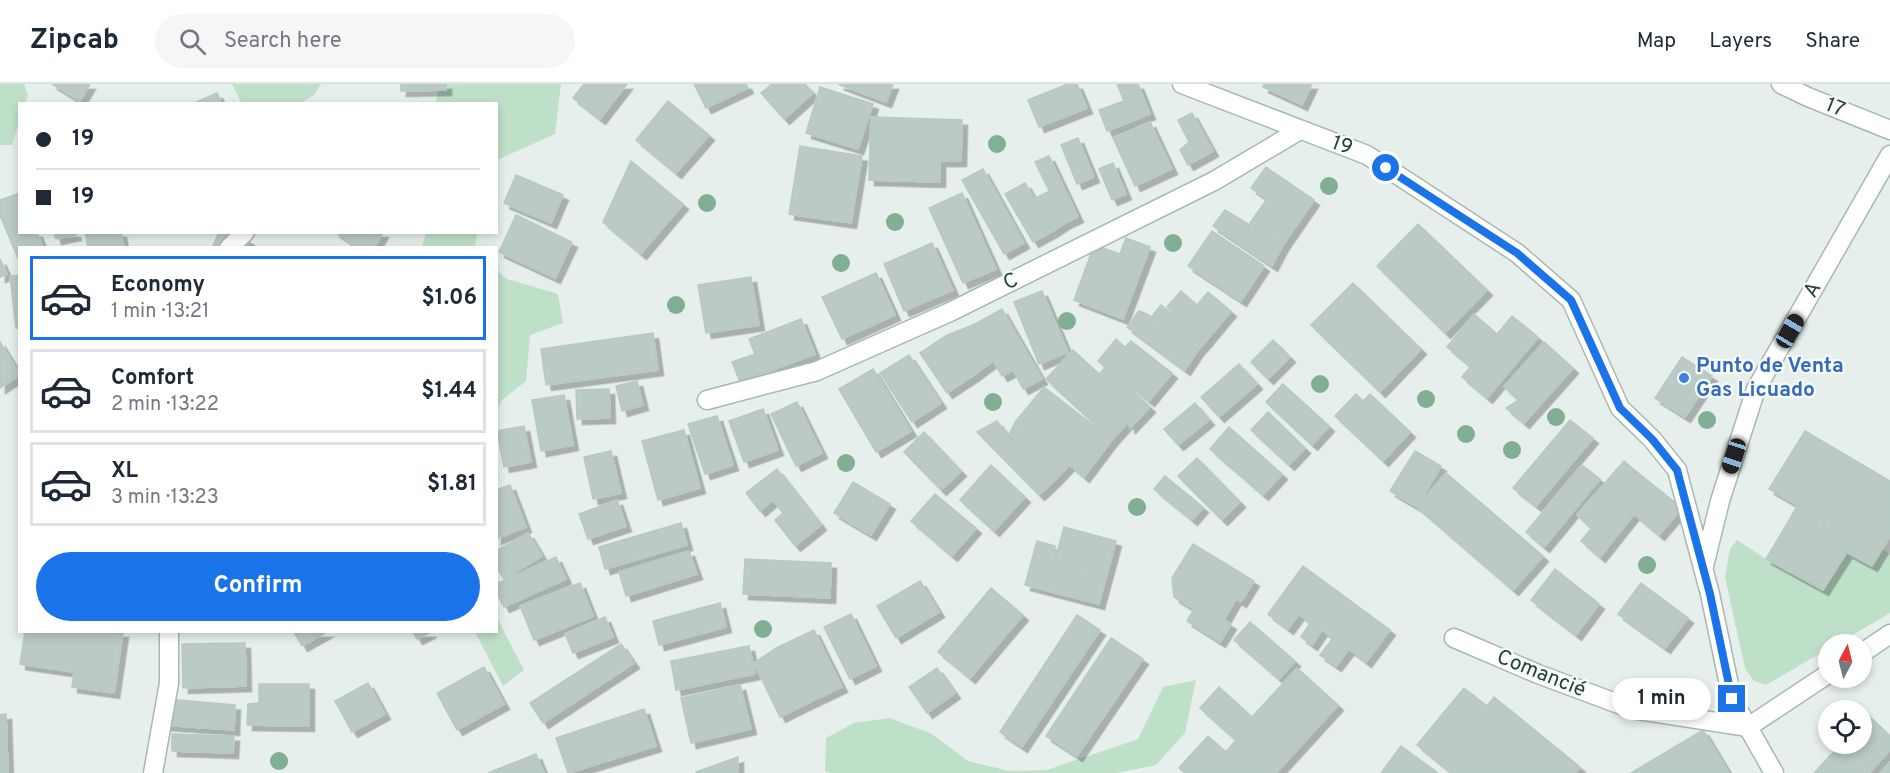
<!DOCTYPE html>
<html lang="en">
<head>
<meta charset="utf-8">
<style>
	:root { --surface:#fff; --page:#f6f6f7; --text:#1f2937; --muted:#747a83; --line:#e0e1e3; --accent:#1a73e8 }
	body { margin:0; font-family:Overpass,sans-serif; background:var(--page); color:var(--text); height:100vh; display:flex; flex-direction:column; font-size:22px; white-space:nowrap }
	* { box-sizing:border-box; margin:0 }
	p { font-size:20px; color:var(--muted) }
	.icon { flex:none; width:33px; height:33px; fill:none; stroke:currentColor; stroke-width:2; stroke-linecap:round; stroke-linejoin:round }
	.map { position:relative; flex:1; overflow:hidden }
	.sheet { position:absolute; left:18px; top:162px; width:480px; height:387px; display:flex; flex-direction:column; background:var(--surface); border-radius:0px; box-shadow:0 3px 9px #0003 }
	.sheet>* { flex:none }
	.banner { position:absolute; left:18px; top:18px; width:480px; height:132px; border-radius:0px; box-shadow:0 3px 9px #0003; display:grid; align-content:center; height:132px; padding:0 18px; background:var(--surface) }
	.needle { width:39px; rotate:7deg }
	.tools { position:absolute; left:1818px; top:550px; display:grid; gap:12px }
	.tools a { display:grid; place-items:center; width:54px; height:54px; border-radius:50%; background:var(--surface); box-shadow:0 3px 9px #0003; font-size:30px }
	.end { position:absolute; width:27px; height:27px; margin:-14px; border:8px solid #1a73e8; background:#fff; box-shadow:0 0 0 3px #fff }
	.from { border-radius:50% }
	.bubble { position:absolute; height:42px; border-radius:21px; background:var(--surface); box-shadow:0 3px 9px #0003; font-size:20px; font-weight:700; line-height:42px; text-align:center }
	.car { position:absolute; width:18px; height:36px; margin:-18px -9px; border-radius:8px; box-shadow:0 0 4px 2px #0007; background:linear-gradient(#222 24%,#8ab4d8 0 40%,#222 0 76%,#8ab4d8 0 86%,#222 0) }
	.banner b { display:flex; align-items:center; gap:21px; height:57px; font-size:22px }
	.banner b+b { border-top:2px solid var(--line) }
	.banner i { width:15px; height:15px; background:var(--text) }
	ul { padding:10px 0 0; list-style:none }
	li { display:flex; align-items:center; gap:18px; height:84px; margin:0 12px 9px; padding:0 6px; border:3px solid var(--line); border-radius:0px }
	li div { flex:1 }
	li b { display:block; font-size:22px }
	li em { font-style:normal; font-weight:700 }
	li.on { border-color:var(--accent) }
	li>.icon { width:54px; height:54px; stroke-width:1.5 }
	.action { display:flex; gap:12px; margin-top:auto; padding:12px 18px }
	.action a { flex:1; height:69px; border-radius:36px; background:var(--accent); color:#fff; font-size:24px; font-weight:700; line-height:69px; text-align:center }
	header { display:flex; align-items:center; gap:36px; box-sizing:border-box; height:84px; padding:0 30px; background:var(--surface); border-bottom:2px solid var(--line) }
	header strong { font-size:28px }
	nav { display:flex; gap:33px; margin-inline-start:auto; font-size:21px }
	.search { width:420px; height:54px; background:var(--page); display:flex; align-items:center; gap:15px; box-sizing:border-box; padding:0 21px; border-radius:33px; color:var(--muted); font-size:22px }
	.map>svg:first-child { display:block }
	.green { fill:#bfe0c8 }
	.building { fill:#bbcac4; stroke:#b8c9c2; stroke-width:1.5; filter:url(#shadow) }
	.lines { fill:none; stroke-linecap:round; stroke-linejoin:round }
	.minor-casing { stroke:#a8b8b2; stroke-width:21 }
	.minor { stroke:#fff; stroke-width:18 }
	.tree { fill:#80af93 }
	.route { stroke:#1a73e8; stroke-width:8 }
	.shop-dot { fill:#3f7fe0; stroke:#f7fbf9; stroke-width:2 }
	.labels { text-anchor:middle; dominant-baseline:central; stroke-width:4.5; stroke-linejoin:round; paint-order:stroke }
	.street-label { font-size:21px; fill:#24423a; stroke:#f7fbf9 }
	.shop-label { font-size:21px; font-weight:bold; fill:#366cbe; stroke:#f7fbf9; text-anchor:start }
</style>
</head>
<body>
<header>
<strong>Zipcab</strong>
<div class="search"><svg class="icon" aria-label="search" viewBox="0 0 24 24"><circle cx="10" cy="10" r="6"/><path d="M15 15l6 6"/></svg>Search here</div>
<nav><a>Map</a><a>Layers</a><a>Share</a></nav>
</header>
<div class="map">
<svg width="1890" height="689" viewBox="0 0 1890 689">
	<defs>
		<filter id="shadow"><feDropShadow dx="5.5" dy="5.5" stdDeviation="0" flood-color="#0004"/></filter>
	</defs>
	<rect width="100%" height="100%" fill="#e6efeb"/>
	<g class="green">
		<polygon points="0,0 24,0 28,11 25,19 20,20 19,37 12,61 0,61"/>
		<polygon points="232,0 321,0 314,11 302,19 242,20"/>
		<polygon points="440,0 561,0 555,50 497,76 496,20 435,20"/>
		<polygon points="426,149 426,148 477,149 475,163 422,163"/>
		<polygon points="497,187 507,195 558,210 563,239 530,251 526,297 502,316 497,327"/>
		<polygon points="1737,456 1766,475 1823,505 1847,468 1872,482 1882,465 1890,470 1890,529 1835,561 1828,561 1828,565 1766,601 1754,597 1745,584 1725,493 1730,465"/>
		<polygon points="497,534 524,586 503,602 475,548 496,548"/>
		<polygon points="1196,596 1185,649 1156,681 1116,689 830,689 825,687 826,654 854,639 890,634 932,650 968,677 1009,687 1047,686 1138,655 1163,603"/>
	</g>
	<g class="building">
		<polygon points="52,0 90,0 80,17"/>
		<polygon points="401,0 446,0 446,6 401,7"/>
		<polygon points="584,0 627,0 600,35 573,14"/>
		<polygon points="694,0 746,0 748,4 706,24"/>
		<polygon points="772,0 805,0 813,9 784,35 761,9"/>
		<polygon points="838,0 893,0 886,18"/>
		<polygon points="1068,0 1077,0 1087,24 1039,43 1028,16"/>
		<polygon points="1117,0 1138,0 1150,30 1107,47 1099,26 1124,17"/>
		<polygon points="1264,0 1312,0 1302,21 1263,3"/>
		<polygon points="820,3 873,20 858,65 806,49"/>
		<polygon points="217,9 222,20 195,20 194,19"/>
		<polygon points="668,17 709,51 676,89 636,56"/>
		<polygon points="1192,29 1213,67 1188,81 1180,66 1189,58 1178,36"/>
		<polygon points="871,33 962,36 961,77 940,77 940,98 869,96"/>
		<polygon points="1150,38 1172,85 1135,102 1113,54"/>
		<polygon points="1078,54 1094,93 1077,100 1061,61"/>
		<polygon points="800,62 862,72 851,139 789,130"/>
		<polygon points="1049,72 1078,133 1065,139 1035,78"/>
		<polygon points="631,77 683,120 641,170 603,138"/>
		<polygon points="1113,79 1126,110 1112,116 1099,85"/>
		<polygon points="1266,83 1314,116 1283,161 1250,139 1267,115 1251,104"/>
		<polygon points="983,85 1024,159 1004,170 962,96"/>
		<polygon points="516,91 563,111 551,139 504,119"/>
		<polygon points="1025,99 1053,147 1033,158 1005,110"/>
		<polygon points="1050,107 1065,139 1053,147 1035,114"/>
		<polygon points="20,109 20,148 37,148 43,164 20,164 20,179 0,131 0,116"/>
		<polygon points="962,109 996,185 963,199 929,124"/>
		<polygon points="1225,126 1283,161 1272,182 1213,142"/>
		<polygon points="516,131 572,158 555,194 499,168"/>
		<polygon points="1418,140 1487,206 1445,249 1377,182"/>
		<polygon points="1212,147 1264,182 1241,217 1188,182"/>
		<polygon points="54,148 75,148 76,151 56,155"/>
		<polygon points="85,148 121,148 124,164 88,164"/>
		<polygon points="219,148 234,148 249,156 246,164 212,164"/>
		<polygon points="335,148 383,148 374,164 359,164"/>
		<polygon points="1126,154 1150,163 1123,235 1074,216 1094,161 1120,170"/>
		<polygon points="932,159 953,206 904,227 884,180"/>
		<polygon points="0,175 7,190 0,193"/>
		<polygon points="876,189 895,231 842,255 822,213"/>
		<polygon points="20,191 20,244 16,244 10,192"/>
		<polygon points="751,193 759,241 706,249 698,201"/>
		<polygon points="1353,199 1421,265 1380,308 1311,241"/>
		<polygon points="1042,207 1068,268 1039,280 1014,218"/>
		<polygon points="1181,207 1197,221 1208,208 1231,227 1207,256 1167,223"/>
		<polygon points="1161,221 1207,256 1198,266 1152,232"/>
		<polygon points="1002,225 1042,295 1023,305 1013,286 1002,292 973,241"/>
		<polygon points="1139,227 1147,230 1198,266 1185,286 1127,243"/>
		<polygon points="1474,230 1497,250 1470,282 1447,263"/>
		<polygon points="1512,232 1538,253 1487,314 1462,293"/>
		<polygon points="801,235 815,270 740,298 732,278 755,270 749,255"/>
		<polygon points="973,241 993,277 974,291 947,251"/>
		<polygon points="653,249 658,286 546,301 541,265"/>
		<polygon points="947,251 974,291 947,309 920,269"/>
		<polygon points="1116,255 1125,263 1131,257 1172,289 1149,317 1098,277"/>
		<polygon points="1273,256 1290,273 1268,295 1251,278"/>
		<polygon points="0,258 20,291 0,304"/>
		<polygon points="1544,258 1573,284 1524,339 1506,324 1519,316 1504,303"/>
		<polygon points="1073,266 1099,290 1106,283 1150,323 1130,344 1128,338 1062,278"/>
		<polygon points="909,271 941,319 912,338 880,289"/>
		<polygon points="1682,273 1712,292 1685,333 1655,314"/>
		<polygon points="1062,278 1128,338 1112,356 1046,295"/>
		<polygon points="1239,280 1257,300 1219,333 1201,313"/>
		<polygon points="873,285 911,347 876,368 839,305"/>
		<polygon points="637,297 643,321 622,327 616,302"/>
		<polygon points="1283,300 1329,342 1312,361 1266,318"/>
		<polygon points="1044,303 1112,356 1084,393 1016,337"/>
		<polygon points="609,305 610,334 577,335 576,306"/>
		<polygon points="1356,310 1363,317 1370,310 1410,348 1383,377 1335,332"/>
		<polygon points="564,311 573,361 541,367 532,316"/>
		<polygon points="797,318 822,369 796,382 771,330"/>
		<polygon points="1195,319 1209,336 1178,361 1164,345"/>
		<polygon points="763,325 778,366 744,378 729,337"/>
		<polygon points="1268,328 1305,364 1289,381 1251,346"/>
		<polygon points="717,332 733,381 705,390 688,340"/>
		<polygon points="1570,336 1593,354 1536,422 1513,404"/>
		<polygon points="997,337 1008,352 1055,396 1039,411 977,348"/>
		<polygon points="1016,337 1069,381 1055,396 1008,352"/>
		<polygon points="524,342 531,378 504,383 497,347"/>
		<polygon points="1229,343 1282,390 1263,411 1210,365"/>
		<polygon points="684,346 700,404 658,416 642,357"/>
		<polygon points="1805,347 1890,397 1890,452 1872,482 1818,453 1825,437 1769,405"/>
		<polygon points="924,348 961,387 941,406 904,368"/>
		<polygon points="611,367 621,409 593,415 584,373"/>
		<polygon points="1415,367 1441,382 1417,423 1390,407"/>
		<polygon points="1197,374 1240,418 1222,436 1178,392"/>
		<polygon points="1624,377 1637,388 1591,444 1577,431"/>
		<polygon points="991,381 1025,413 994,447 960,416"/>
		<polygon points="1582,381 1600,395 1544,463 1526,448"/>
		<polygon points="777,385 821,441 795,462 775,436 783,429 773,416 760,427 746,409"/>
		<polygon points="1637,388 1682,424 1659,451 1634,430 1600,473 1581,457"/>
		<polygon points="1446,389 1543,472 1513,506 1417,423"/>
		<polygon points="1165,392 1203,423 1192,436 1154,405"/>
		<polygon points="853,398 890,420 871,451 834,429"/>
		<polygon points="510,401 526,443 496,455 496,406"/>
		<polygon points="935,410 976,444 952,472 911,437"/>
		<polygon points="617,416 626,442 588,455 579,430"/>
		<polygon points="1798,421 1825,437 1818,453 1847,468 1823,506 1766,475"/>
		<polygon points="681,439 687,461 605,485 599,463"/>
		<polygon points="1064,443 1116,457 1107,490 1055,477"/>
		<polygon points="528,449 542,472 504,495 496,482 496,467"/>
		<polygon points="1037,457 1055,462 1055,477 1107,490 1099,520 1025,501"/>
		<polygon points="1193,460 1254,497 1241,518 1236,515 1224,536 1231,540 1220,558 1187,537 1194,525 1174,513 1172,494"/>
		<polygon points="689,467 697,490 626,512 619,488"/>
		<polygon points="556,473 566,495 504,523 496,507 496,500"/>
		<polygon points="745,475 831,479 830,514 743,510"/>
		<polygon points="1303,482 1390,546 1366,578 1349,565 1336,582 1320,571 1333,554 1322,546 1312,561 1301,553 1310,539 1299,530 1288,545 1268,530"/>
		<polygon points="1555,485 1599,520 1576,551 1531,516"/>
		<polygon points="920,497 939,528 896,554 877,522"/>
		<polygon points="580,499 593,532 534,556 520,522"/>
		<polygon points="1641,499 1688,534 1665,564 1618,530"/>
		<polygon points="991,504 1023,531 970,594 938,568"/>
		<polygon points="720,519 726,543 659,561 653,537"/>
		<polygon points="851,530 876,582 850,595 824,543"/>
		<polygon points="1077,531 1100,546 1022,663 1000,648"/>
		<polygon points="605,533 613,553 573,569 565,550"/>
		<polygon points="1250,538 1295,577 1279,595 1234,556"/>
		<polygon points="814,546 842,603 804,621 776,564"/>
		<polygon points="25,548 123,548 114,609 72,603 74,588 20,580"/>
		<polygon points="294,548 327,548 302,562"/>
		<polygon points="413,548 431,548 417,555"/>
		<polygon points="1111,554 1143,575 1077,672 1046,652"/>
		<polygon points="245,559 246,602 183,604 182,560"/>
		<polygon points="621,560 634,579 543,639 530,619"/>
		<polygon points="749,562 755,590 676,606 671,577"/>
		<polygon points="776,564 804,621 780,633 754,579"/>
		<polygon points="484,583 504,620 457,646 437,609"/>
		<polygon points="937,584 955,609 927,629 909,603"/>
		<polygon points="1297,584 1338,621 1276,689 1185,689 1179,684 1208,652 1226,668 1236,656 1200,624 1219,603 1252,633"/>
		<polygon points="368,599 385,630 352,648 335,617"/>
		<polygon points="259,600 309,600 309,642 247,641 248,620 259,619"/>
		<polygon points="740,601 751,645 691,659 681,614"/>
		<polygon points="1464,604 1487,622 1494,613 1580,683 1575,689 1452,689 1417,661"/>
		<polygon points="165,615 235,621 234,646 163,641"/>
		<polygon points="644,625 656,662 568,689 556,654"/>
		<polygon points="6,630 8,689 0,689 0,631"/>
		<polygon points="1868,631 1890,652 1890,666 1869,689 1814,689 1841,660 1862,660 1862,638"/>
		<polygon points="1703,646 1729,689 1631,689"/>
		<polygon points="172,650 234,652 233,669 172,667"/>
		<polygon points="1401,662 1438,689 1381,689"/>
		<polygon points="536,670 544,689 488,689"/>
		<polygon points="738,673 738,689 696,689 696,688"/>
		<polygon points="1890,678 1890,689 1880,689"/>
	</g>
	<g class="lines">
		<g class="minor-casing">
			<g id="minor">
				<polyline points="1182,0 1367,71 1517,169 1571,216 1620,324 1652,355 1677,386 1710,510 1732,615 1774,689"/>
				<polyline points="1781,0 1808,13 1890,46"/>
				<polyline points="229,164 245,148"/>
				<polyline points="707,316 817,287 950,228 1214,97 1300,46"/>
				<polyline points="1704,482 1720,417 1756,305 1890,71"/>
				<polyline points="1454,554 1538,590 1632,625 1748,643 1828,590"/>
				<polyline points="1862,569 1890,550"/>
				<polyline points="153,689 169,599 169,548"/>
			</g>
		</g>
		<use href="#minor" class="minor"/>
	</g>
	<g class="tree">
		<circle cx="997" cy="60" r="9"/>
		<circle cx="1329" cy="102" r="9"/>
		<circle cx="707" cy="119" r="9"/>
		<circle cx="895" cy="138" r="9"/>
		<circle cx="1173" cy="159" r="9"/>
		<circle cx="841" cy="179" r="9"/>
		<circle cx="676" cy="221" r="9"/>
		<circle cx="1067" cy="237" r="9"/>
		<circle cx="1320" cy="300" r="9"/>
		<circle cx="1426" cy="315" r="9"/>
		<circle cx="993" cy="318" r="9"/>
		<circle cx="1556" cy="333" r="9"/>
		<circle cx="1707" cy="336" r="9"/>
		<circle cx="1466" cy="350" r="9"/>
		<circle cx="1512" cy="366" r="9"/>
		<circle cx="846" cy="379" r="9"/>
		<circle cx="1137" cy="423" r="9"/>
		<circle cx="1647" cy="481" r="9"/>
		<circle cx="763" cy="545" r="9"/>
		<circle cx="279" cy="677" r="9"/>
	</g>
	<g class="lines">
		<polyline class="route" points="1386,84 1517,169 1571,216 1620,324 1652,355 1677,386 1710,510 1732,615"/>
	</g>
	<circle class="shop-dot" cx="1684" cy="294" r="6"/>
	<g class="labels">
		<g class="street-label">
			<text transform="translate(1835 24) rotate(22)">17</text>
			<text transform="translate(1342 62) rotate(20)">19</text>
			<text transform="translate(1011 198) rotate(-26)">C</text>
			<text transform="translate(1813 206) rotate(-60)">A</text>
			<text transform="translate(1541 590) rotate(22)">Comancié</text>
		</g>
		<g class="shop-label">
			<text x="1696" y="282">Punto de Venta<tspan x="1696" dy="24">Gas Licuado</tspan></text>
		</g>
	</g>
</svg>
<div class="tools">
<a><svg class="needle" viewBox="-14 -14 28 28"><path d="M0-13l5 13h-10z" fill="#e53935"/><path d="M0 13l5-13h-10z" fill="#747a83"/></svg></a>
<a><svg class="icon" aria-label="locate" viewBox="0 0 24 24"><circle cx="12" cy="12" r="6"/><path d="M12 2v4M12 18v4M2 12h4M18 12h4"/></svg></a>
</div>
<i class="end from" style="left:1386px;top:84px"></i>
<i class="end" style="left:1732px;top:615px"></i>
<div class="bubble" style="left:1612px;top:594px;width:99px">1 min</div>
<i class="car" style="left:1790px;top:247px;rotate:30deg"></i>
<i class="car" style="left:1734px;top:372px;rotate:198deg"></i>
<div class="banner">
<b><i class="from"></i>19</b>
<b><i></i>19</b>
</div>
<section class="sheet">
<ul>
<li class="on"><svg class="icon" aria-label="car" viewBox="0 0 24 24"><path d="M5 17H2v-5l4-1 3-4h7l3 4 3 1v5h-3M9 17h6M6 11h13"/><circle cx="7" cy="17" r="2"/><circle cx="17" cy="17" r="2"/></svg><div><b>Economy</b><p>1 min · 13:21</p></div><em>$1.06</em></li>
<li><svg class="icon" aria-label="car" viewBox="0 0 24 24"><path d="M5 17H2v-5l4-1 3-4h7l3 4 3 1v5h-3M9 17h6M6 11h13"/><circle cx="7" cy="17" r="2"/><circle cx="17" cy="17" r="2"/></svg><div><b>Comfort</b><p>2 min · 13:22</p></div><em>$1.44</em></li>
<li><svg class="icon" aria-label="car" viewBox="0 0 24 24"><path d="M5 17H2v-5l4-1 3-4h7l3 4 3 1v5h-3M9 17h6M6 11h13"/><circle cx="7" cy="17" r="2"/><circle cx="17" cy="17" r="2"/></svg><div><b>XL</b><p>3 min · 13:23</p></div><em>$1.81</em></li>
</ul>
<div class="action"><a>Confirm</a></div>
</section>
</div>
</body>
</html>
